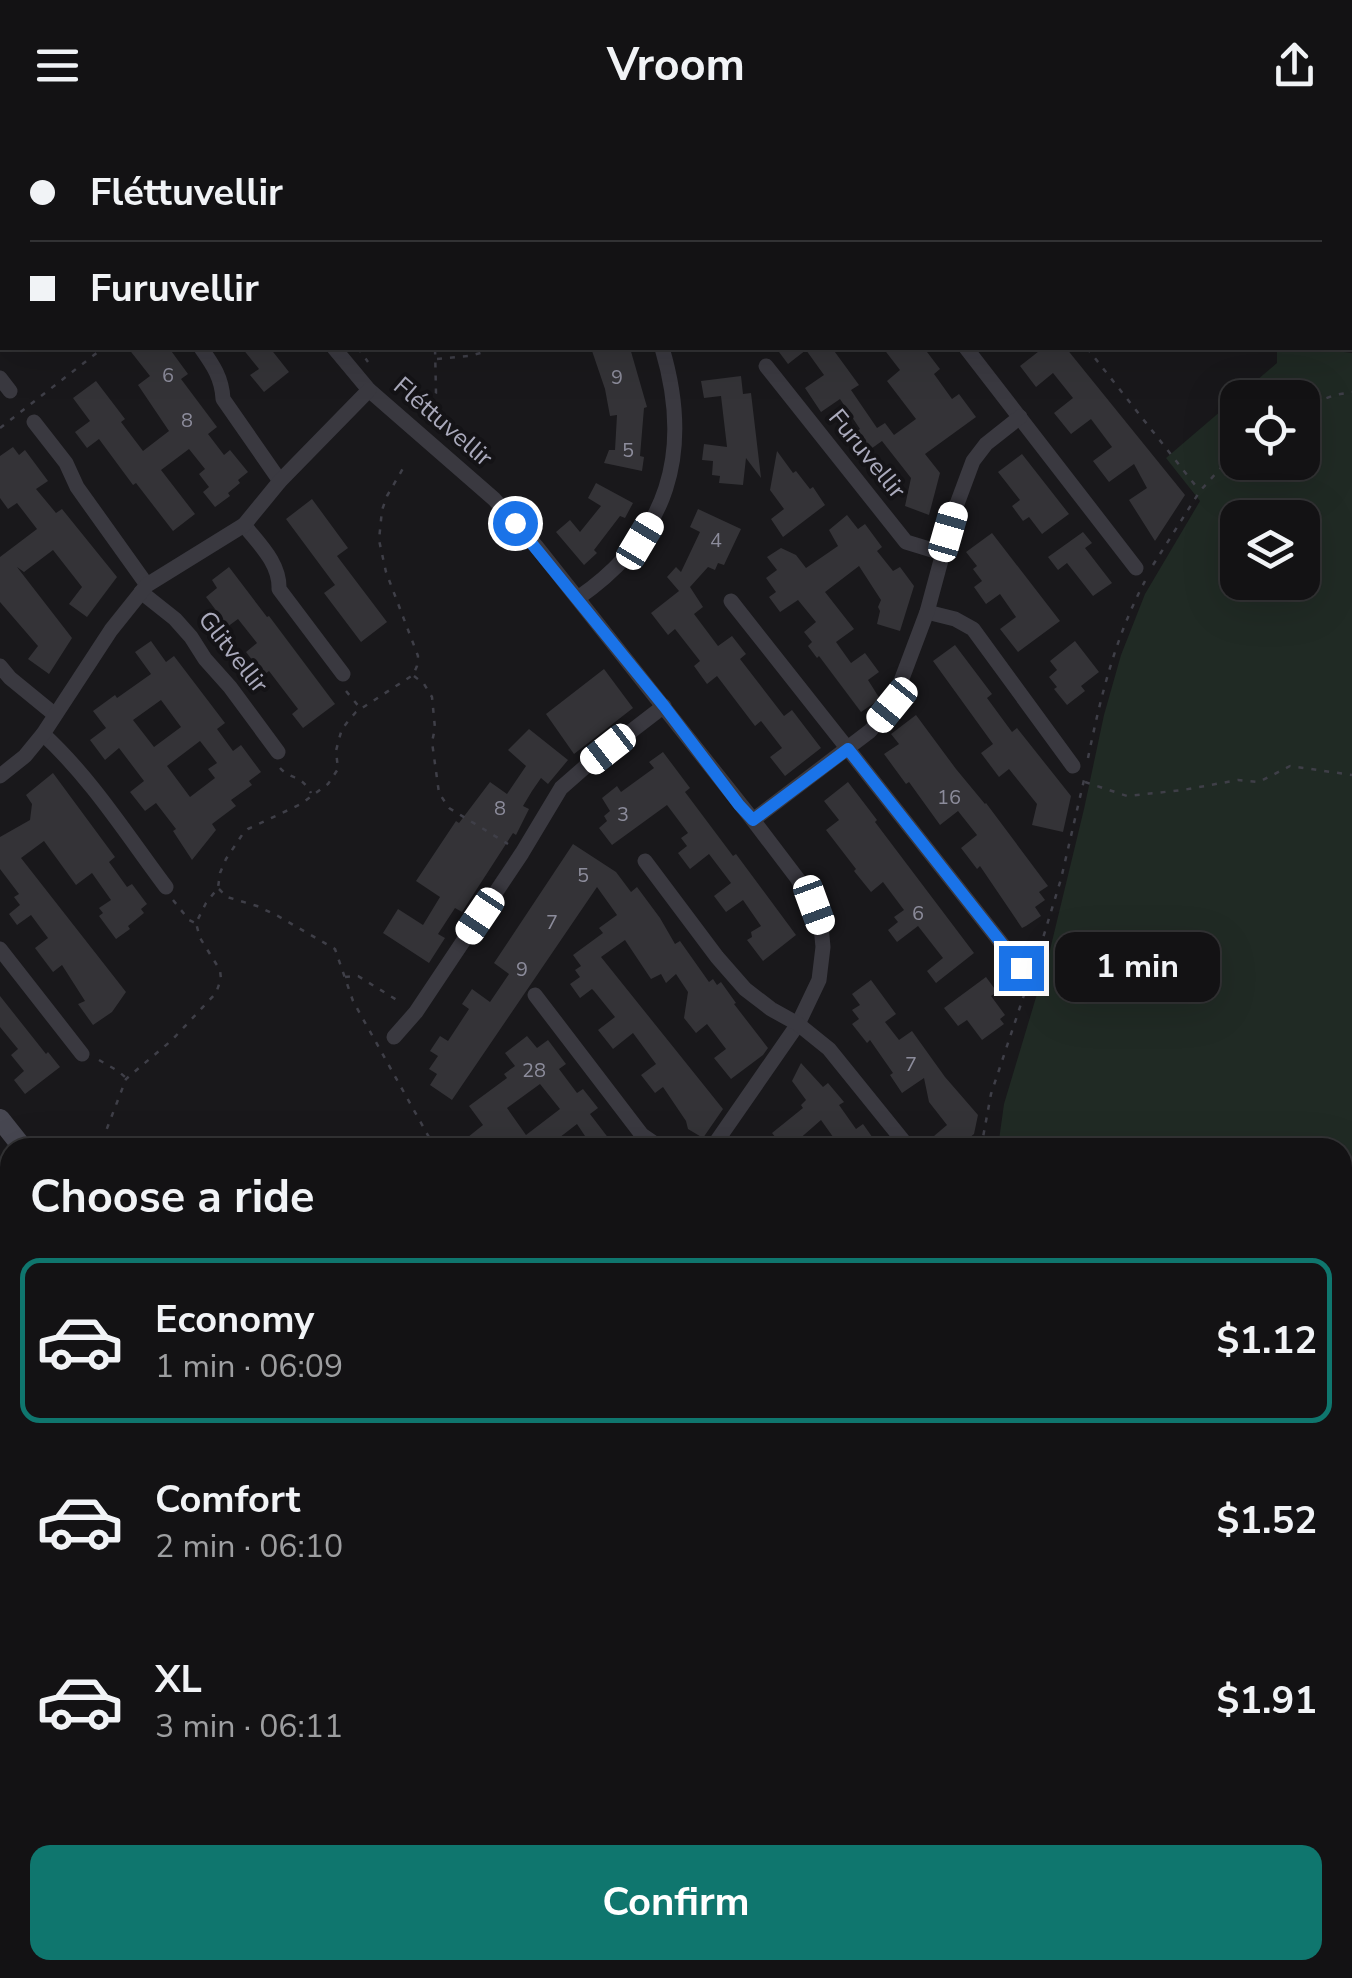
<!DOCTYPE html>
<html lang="en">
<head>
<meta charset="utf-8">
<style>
	:root { --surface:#131214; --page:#1c1b1d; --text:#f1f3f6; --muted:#9d9ea0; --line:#323234; --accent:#0f766e }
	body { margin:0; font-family:"Nunito Sans",sans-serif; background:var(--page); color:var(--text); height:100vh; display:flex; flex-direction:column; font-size:38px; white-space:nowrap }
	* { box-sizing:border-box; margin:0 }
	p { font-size:32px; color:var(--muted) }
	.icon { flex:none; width:55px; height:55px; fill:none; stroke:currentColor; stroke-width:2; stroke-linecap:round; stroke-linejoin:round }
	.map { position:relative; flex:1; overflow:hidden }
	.panel { position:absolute; left:0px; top:1008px; width:1352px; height:842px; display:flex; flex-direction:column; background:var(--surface); border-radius:30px 30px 0 0; box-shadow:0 10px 40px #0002,0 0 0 2px var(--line) }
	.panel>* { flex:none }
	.top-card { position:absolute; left:0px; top:0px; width:1352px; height:220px; box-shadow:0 10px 40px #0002,0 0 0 2px var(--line); display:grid; align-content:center; height:220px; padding:0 30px; background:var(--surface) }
	.fabs { position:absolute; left:1220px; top:250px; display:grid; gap:20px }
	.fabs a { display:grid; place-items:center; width:100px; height:100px; border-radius:20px; background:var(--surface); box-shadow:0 10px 40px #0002,0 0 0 2px var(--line); font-size:50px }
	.end { position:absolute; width:45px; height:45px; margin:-22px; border:12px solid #1a73e8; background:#fff; box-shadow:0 0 0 5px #fff }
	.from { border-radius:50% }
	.bubble { position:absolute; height:70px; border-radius:20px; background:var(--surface); box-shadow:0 10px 40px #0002,0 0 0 2px var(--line); font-size:32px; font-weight:700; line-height:70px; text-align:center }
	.car { position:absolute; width:30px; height:60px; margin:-30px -15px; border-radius:12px; box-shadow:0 0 8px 2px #0007; background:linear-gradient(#fff 24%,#345 0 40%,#fff 0 76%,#345 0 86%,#fff 0) }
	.top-card b { display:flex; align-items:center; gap:35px; height:95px; font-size:38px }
	.top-card b+b { border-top:2px solid var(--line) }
	.top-card i { width:25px; height:25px; background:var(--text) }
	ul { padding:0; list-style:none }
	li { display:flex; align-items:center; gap:30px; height:165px; margin:0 20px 15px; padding:0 10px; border:5px solid transparent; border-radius:20px }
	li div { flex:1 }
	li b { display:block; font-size:38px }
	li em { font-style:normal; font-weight:700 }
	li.active { border-color:var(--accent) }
	li>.icon { width:90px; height:90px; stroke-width:1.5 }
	h2 { padding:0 30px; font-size:45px; line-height:120px }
	.cta { display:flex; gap:20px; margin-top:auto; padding:20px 30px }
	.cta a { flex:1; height:115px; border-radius:20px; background:var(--accent); color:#fff; font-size:40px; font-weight:700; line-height:115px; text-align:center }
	header { display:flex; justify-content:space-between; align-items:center; height:130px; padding:0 30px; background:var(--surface); font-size:45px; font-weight:700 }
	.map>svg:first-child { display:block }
	.built { fill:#252428 }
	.green { fill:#202a24; fill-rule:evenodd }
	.building { fill:#343337; fill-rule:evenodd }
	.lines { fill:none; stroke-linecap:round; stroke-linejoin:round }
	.path { stroke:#3f3f48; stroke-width:2.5; stroke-dasharray:5 8; stroke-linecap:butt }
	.street { stroke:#3a3940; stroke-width:15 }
	.secondary { stroke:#474751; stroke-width:20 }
	.route { stroke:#1a73e8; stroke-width:12 }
	.labels { text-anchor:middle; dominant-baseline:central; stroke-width:8; stroke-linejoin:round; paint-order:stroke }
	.number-label { font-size:20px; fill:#8c8c9b }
	.street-label { font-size:25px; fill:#aaaabc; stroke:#141316 }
</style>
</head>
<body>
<header><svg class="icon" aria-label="menu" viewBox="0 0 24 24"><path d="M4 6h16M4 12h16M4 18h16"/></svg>Vroom<svg class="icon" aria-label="share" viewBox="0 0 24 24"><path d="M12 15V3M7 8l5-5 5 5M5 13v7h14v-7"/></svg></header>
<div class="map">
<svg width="1352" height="1848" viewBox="0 0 1352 1848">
	<rect width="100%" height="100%" fill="#19181b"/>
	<g class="built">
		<polygon points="206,0 387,0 385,2 208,2"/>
		<polygon points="1027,1840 1240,1840 1248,1848 1029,1848"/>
	</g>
	<g class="green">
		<path d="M1277,218H1335L1344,222L1352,223V1090L1343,1077L1342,1018L998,1017L1004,974L1049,824L1084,679L1104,585L1121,525L1145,464L1200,371L1166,328L1277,233ZM1238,268H1302V332H1238ZM1238,388H1302V452H1238Z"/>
		<polygon points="236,1840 292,1840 304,1848 253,1848"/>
		<polygon points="972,1840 1030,1840 1033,1848 970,1848"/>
	</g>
	<g class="building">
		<polygon points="128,218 169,218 188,244 181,249 217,297 208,304 224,325 230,320 248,342 238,350 240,353 228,363 230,366 215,377 203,362 209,357 199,344 205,339 189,319 161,340 195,384 173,401 136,353 133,355 99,309 87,318 75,302 90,291 73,268 96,251 125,289 121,292 143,321 169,301 138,255 150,246"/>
		<polygon points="242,218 270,218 289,242 264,262 250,245 259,239"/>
		<polygon points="591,218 630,218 647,277 644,278 640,326 644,327 642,341 604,333 609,320 615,320 617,285 610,286 605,259"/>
		<polygon points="776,218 832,218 859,255 851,260 877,298 885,293 894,305 916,289 887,251 900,240 883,218 924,218 940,239 934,244 952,269 959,264 976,287 925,324 940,343 929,385 905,376 911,348 882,311 861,326 848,308 860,299 840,269 821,282 805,258 824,245 806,220 788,234"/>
		<polygon points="1043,218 1066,218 1185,365 1155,411 1129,370 1147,358 1134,334 1109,352 1093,331 1112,317 1091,289 1071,304 1054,283 1073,268 1053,243 1036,257 1020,236"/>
		<polygon points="741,246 743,264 751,263 761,348 746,328 743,355 719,353 720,346 712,345 713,331 702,330 704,314 727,317 721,266 704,268 701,251"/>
		<polygon points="13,317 19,325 25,320 48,351 36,359 56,383 62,379 117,447 87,487 69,474 82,457 53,420 24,442 17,437 72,508 49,544 28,529 38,516 0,472 0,427 37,399 17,373 8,379 0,368 0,326"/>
		<polygon points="777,321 793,343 796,341 810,359 813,357 825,375 783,407 771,389 784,379 770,360"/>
		<polygon points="1022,324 1069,384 1042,404 1029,387 1023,391 1012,376 1020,370 998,342"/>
		<polygon points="596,353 633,373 625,388 620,386 594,420 597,423 584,435 556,402 570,390 580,402 601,376 588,368"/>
		<polygon points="312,369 348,418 337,426 387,492 361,512 324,463 335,455 286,389"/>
		<polygon points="698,379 741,399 724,435 718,433 715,440 708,437 690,457 703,477 694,484 718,516 732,506 746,524 740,529 784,586 792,580 821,618 785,646 770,627 782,618 761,591 755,596 717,546 707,554 694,536 700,531 675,499 668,505 651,483 679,461 667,447 676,437 681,442 700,402 690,397"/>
		<polygon points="847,385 858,399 865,394 882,417 877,421 893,441 900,437 914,456 900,501 877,494 880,481 878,477 881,470 859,436 825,462 854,499 836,512 851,533 865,523 879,542 868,550 880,569 861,582 819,526 817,528 808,516 812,512 804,502 816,492 798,470 780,482 769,467 776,462 766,448 777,440 767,427 781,418 796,425 806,438 838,416 829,400"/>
		<polygon points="1083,402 1092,413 1085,418 1112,453 1093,466 1067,433 1058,440 1048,427"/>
		<polygon points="992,403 1060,491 1018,522 1000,499 1016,487 1000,464 986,474 974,457 982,451 973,439 977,436 966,422"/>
		<polygon points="229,437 267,487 269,486 335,574 303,598 292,584 298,579 269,541 258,549 248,535 253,531 246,522 257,513 238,489 223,500 210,483 215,479 206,467 217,458 212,450"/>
		<path d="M151,511L166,532L174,526L225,593L217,599L233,621L241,615L261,642L249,651L252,655L231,670L236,676L212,694L216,700L192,730L173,701L176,699L156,673L145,681L130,662L144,651L119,618L105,630L90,610L106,598L93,581L115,565L117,568L151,544L135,522ZM161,570L181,597L154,617L133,590ZM200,611L217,633L208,639L215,648L190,667L167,636Z"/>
		<polygon points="1075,511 1099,542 1081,556 1085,561 1067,575 1054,559 1057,557 1049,547 1057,540 1050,531"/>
		<polygon points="955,515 992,564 987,568 1012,602 1017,598 1071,666 1063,702 1032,695 1037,674 1009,639 999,647 981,623 993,614 933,531"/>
		<polygon points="604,539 633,578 574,624 546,584"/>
		<polygon points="916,585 956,639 985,674 986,673 1048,756 1039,762 1045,770 1035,777 1041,786 1026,796 1022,798 980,736 977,739 961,718 977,705 958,681 940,695 909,652 906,654 884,624 899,614 891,604"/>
		<polygon points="529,599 568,630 548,654 541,648 532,661 523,676 529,679 516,705 513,703 462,782 455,778 438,804 445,808 429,833 383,803 398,779 423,795 440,767 416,751 456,691 459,693 490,652 507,664 526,636 508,620"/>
		<polygon points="663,622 690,658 685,662 733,726 736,724 796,805 763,831 747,810 752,807 751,802 761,796 743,770 726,782 714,766 731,753 709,724 690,739 678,723 687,716 681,708 688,703 667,675 612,715 599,698 607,691 604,686 610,681 602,668 617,656 621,662 654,638 649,632"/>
		<polygon points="53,643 115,727 109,732 127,757 132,754 147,774 141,779 144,783 128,796 130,799 116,809 99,786 103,783 99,778 111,770 92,743 76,755 44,711 21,728 126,862 112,882 93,895 78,874 85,871 62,835 53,842 35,818 48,808 31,785 17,795 9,784 20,775 14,767 19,764 0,739 0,707 30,690 32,674 26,665"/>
		<polygon points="848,652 877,690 875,692 974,823 936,853 927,841 943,828 918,796 897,812 888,800 898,792 894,787 904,780 883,752 871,762 854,741 856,739 826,700 839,690 824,671"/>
		<polygon points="573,714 616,742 631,762 637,757 660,788 675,814 680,811 709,852 713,849 717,855 721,852 736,873 734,874 768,918 763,925 731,949 714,928 726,919 707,894 696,903 684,888 688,862 676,844 666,853 661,844 651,849 625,810 601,827 723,979 703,1008 688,999 686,991 663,957 655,963 641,945 656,934 633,903 613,919 598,900 615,887 594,861 592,859 580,868 570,854 580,847 575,840 581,836 573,825 603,803 599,798 617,785 597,757 452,970 430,955 437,944 429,939 438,926 430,921 440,906 448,911 469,879 462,874 472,859 490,872 509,844 494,833"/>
		<polygon points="986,847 997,862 991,866 1005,885 1000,889 1004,894 982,910 967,890 958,896 944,878"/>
		<polygon points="871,850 896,884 885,892 899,910 912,901 945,947 978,985 974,1004 957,1018 942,1018 934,1006 947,995 929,972 924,948 902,963 890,945 893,943 870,910 867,913 852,894 859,889 852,880 860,875 852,864"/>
		<polygon points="0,866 46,924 48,922 60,937 25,964 14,950 24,941 11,925 18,919 0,897"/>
		<path d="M527,906L537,918L548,910L566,934L559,939L577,963L583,959L598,978L590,984L616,1018H593L577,994L546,1018H476L468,1007L483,995L469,976L507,948L504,944L515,936L505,923ZM540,954L560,979L526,1005L507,978Z"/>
		<polygon points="801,933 823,957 828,953 844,972 839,975 856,999 863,994 880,1018 841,1018 821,990 789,1018 784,1018 772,1003 803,978 801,975 806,970 792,951"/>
	</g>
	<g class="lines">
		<g class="path">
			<polyline points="213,0 216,2"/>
			<polyline points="513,0 514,2"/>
			<polyline points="804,0 805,2"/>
			<polyline points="1139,0 1140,2"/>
			<polyline points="346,2 347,0"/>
			<polyline points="394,2 396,0"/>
			<polyline points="358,218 368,232"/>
			<polyline points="1087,218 1199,360"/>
			<polyline points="437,229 469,226 499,218"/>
			<polyline points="1302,277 1335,265 1352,262"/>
			<polyline points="427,288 436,263 435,218"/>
			<polyline points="0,298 103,218"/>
			<polyline points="1153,435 1200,361 1238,319"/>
			<polyline points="414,546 424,554 432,567 435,598 432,612 439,663 449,678 508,714"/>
			<polyline points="346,561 360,578"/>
			<path d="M1088,628C1101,565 1115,508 1145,451"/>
			<path d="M280,638C292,651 300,643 311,663"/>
			<polyline points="1085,652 1127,666 1183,660 1238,650 1259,652 1290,636 1352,645"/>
			<polyline points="219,759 227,767 257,776 278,786 335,819 353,871 435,1018"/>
			<polyline points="173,770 189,790 195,793"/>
			<polyline points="1036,831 1061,749 1084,650"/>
			<polyline points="345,847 358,846 400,872"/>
			<polyline points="99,930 118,941 125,947"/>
			<polyline points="103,1014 114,1018"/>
			<polyline points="92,1018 101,1014 126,949 172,910 216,863 221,849 220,840 200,808 196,793 206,773 218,758 220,743 226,729 242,705 248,699 301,674 328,654 338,639 336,621 339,609 342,599 349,590 356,582 413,545 417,536 418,526 386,442 379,410 382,380 387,366 405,335"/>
			<polyline points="981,1018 991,964 1028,853"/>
			<polyline points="0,1074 10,1070"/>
			<polyline points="1342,1353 1352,1351"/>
			<polyline points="0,1570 10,1582"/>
			<polyline points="0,1682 10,1692"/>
			<polyline points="164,1840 172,1848"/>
			<polyline points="306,1840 307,1840"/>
			<polyline points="1013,1840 1014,1848"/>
			<polyline points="1159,1840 1168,1848"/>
			<polyline points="1135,1848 1142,1840"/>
		</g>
		<g class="street">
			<polyline points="35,0 37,2"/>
			<polyline points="187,0 189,2"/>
			<polyline points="1009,0 1011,2"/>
			<polyline points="706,2 707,0"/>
			<path d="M201,218C213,235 222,248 223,269L280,351"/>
			<polyline points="334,218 369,260 494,369 536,416 753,690 797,748 814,775 821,796 823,817 819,850 798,894 712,1018"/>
			<polyline points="966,218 1136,438"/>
			<polyline points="766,236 906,412 942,423"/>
			<polyline points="0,248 10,261"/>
			<polyline points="34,292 66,333 77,357 147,455"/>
			<path d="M244,395C259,414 280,433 279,459L343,544"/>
			<polyline points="141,462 175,489 191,507 205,529 230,557 278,622"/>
			<path d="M578,468C669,405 693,322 662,218"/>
			<polyline points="731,471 1021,838"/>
			<polyline points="927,482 955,489 973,499 1073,636"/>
			<polyline points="0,536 10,548 54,584"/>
			<path d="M43,604C91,648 127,705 166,757"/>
			<polyline points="0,646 25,626 43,604 111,500 147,455 244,395 280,351 369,260"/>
			<polyline points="753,690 870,601 892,575 927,482 954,382 973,331 986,314 1020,287"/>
			<polyline points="645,731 717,827 745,859 771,879 798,894 829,919 909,1018"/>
			<polyline points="0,819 82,924"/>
			<polyline points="535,865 642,1005 661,1018"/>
			<polyline points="394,907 416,882 522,723 561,658 586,636 664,576"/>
			<polyline points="0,1157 10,1170"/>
			<polyline points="0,1438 10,1451"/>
			<polyline points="1342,1570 1352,1584"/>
			<polyline points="1342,1819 1352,1827"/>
			<polyline points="399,1840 408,1848"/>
			<polyline points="714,1840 721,1848"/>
			<polyline points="329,1848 335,1840"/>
			<polyline points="469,1848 477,1840"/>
		</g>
		<g class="secondary">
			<polyline points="0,989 23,1018"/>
			<polyline points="0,1618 10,1630"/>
			<polyline points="0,1642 10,1653"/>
			<polyline points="200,1840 208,1848"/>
			<polyline points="225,1840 239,1848"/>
		</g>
	</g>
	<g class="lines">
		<polyline class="route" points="515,393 664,576 739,675 753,690 848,619 1021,838"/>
	</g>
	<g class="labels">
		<g class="number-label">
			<text x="168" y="245">6</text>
			<text x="617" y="247">9</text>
			<text x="187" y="290">8</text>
			<text x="628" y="320">5</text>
			<text x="716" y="410">4</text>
			<text x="949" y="667">16</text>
			<text x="500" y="678">8</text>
			<text x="623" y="684">3</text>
			<text x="583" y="745">5</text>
			<text x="918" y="783">6</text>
			<text x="552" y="792">7</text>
			<text x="522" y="839">9</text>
			<text x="911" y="934">7</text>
			<text x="534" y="940">28</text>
		</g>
		<g class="street-label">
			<text transform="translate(443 292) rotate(41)">Fléttuvellir</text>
			<text transform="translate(867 324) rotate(51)">Furuvellir</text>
			<text transform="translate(233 522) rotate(52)">Glitvellir</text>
		</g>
	</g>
</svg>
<div class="fabs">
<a><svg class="icon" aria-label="locate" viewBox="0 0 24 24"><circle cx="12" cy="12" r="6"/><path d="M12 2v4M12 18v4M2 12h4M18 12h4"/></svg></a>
<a><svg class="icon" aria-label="layers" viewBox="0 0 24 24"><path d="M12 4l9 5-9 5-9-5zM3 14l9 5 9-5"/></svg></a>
</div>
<i class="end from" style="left:515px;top:393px"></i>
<i class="end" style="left:1021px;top:838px"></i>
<div class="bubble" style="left:1055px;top:802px;width:165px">1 min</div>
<i class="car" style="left:948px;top:402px;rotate:16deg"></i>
<i class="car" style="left:640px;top:411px;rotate:31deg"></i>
<i class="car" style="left:892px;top:575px;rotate:219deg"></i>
<i class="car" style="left:608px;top:619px;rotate:232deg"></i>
<i class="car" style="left:814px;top:775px;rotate:160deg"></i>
<i class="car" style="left:480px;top:786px;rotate:214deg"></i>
<div class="top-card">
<b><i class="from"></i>Fléttuvellir</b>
<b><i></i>Furuvellir</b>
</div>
<section class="panel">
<h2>Choose a ride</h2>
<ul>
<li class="active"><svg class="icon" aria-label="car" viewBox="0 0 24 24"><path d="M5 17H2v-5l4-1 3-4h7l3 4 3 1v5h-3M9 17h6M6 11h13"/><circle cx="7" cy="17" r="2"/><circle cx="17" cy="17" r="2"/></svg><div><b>Economy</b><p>1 min · 06:09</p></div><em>$1.12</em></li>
<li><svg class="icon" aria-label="car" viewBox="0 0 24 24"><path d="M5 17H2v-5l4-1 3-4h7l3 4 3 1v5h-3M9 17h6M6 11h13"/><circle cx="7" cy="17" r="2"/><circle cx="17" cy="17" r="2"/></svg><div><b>Comfort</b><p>2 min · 06:10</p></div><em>$1.52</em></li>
<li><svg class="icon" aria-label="car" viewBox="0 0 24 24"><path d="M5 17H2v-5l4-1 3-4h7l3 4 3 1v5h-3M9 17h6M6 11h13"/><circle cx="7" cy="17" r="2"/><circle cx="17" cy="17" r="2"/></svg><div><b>XL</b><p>3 min · 06:11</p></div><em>$1.91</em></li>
</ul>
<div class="cta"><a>Confirm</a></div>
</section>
</div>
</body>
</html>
